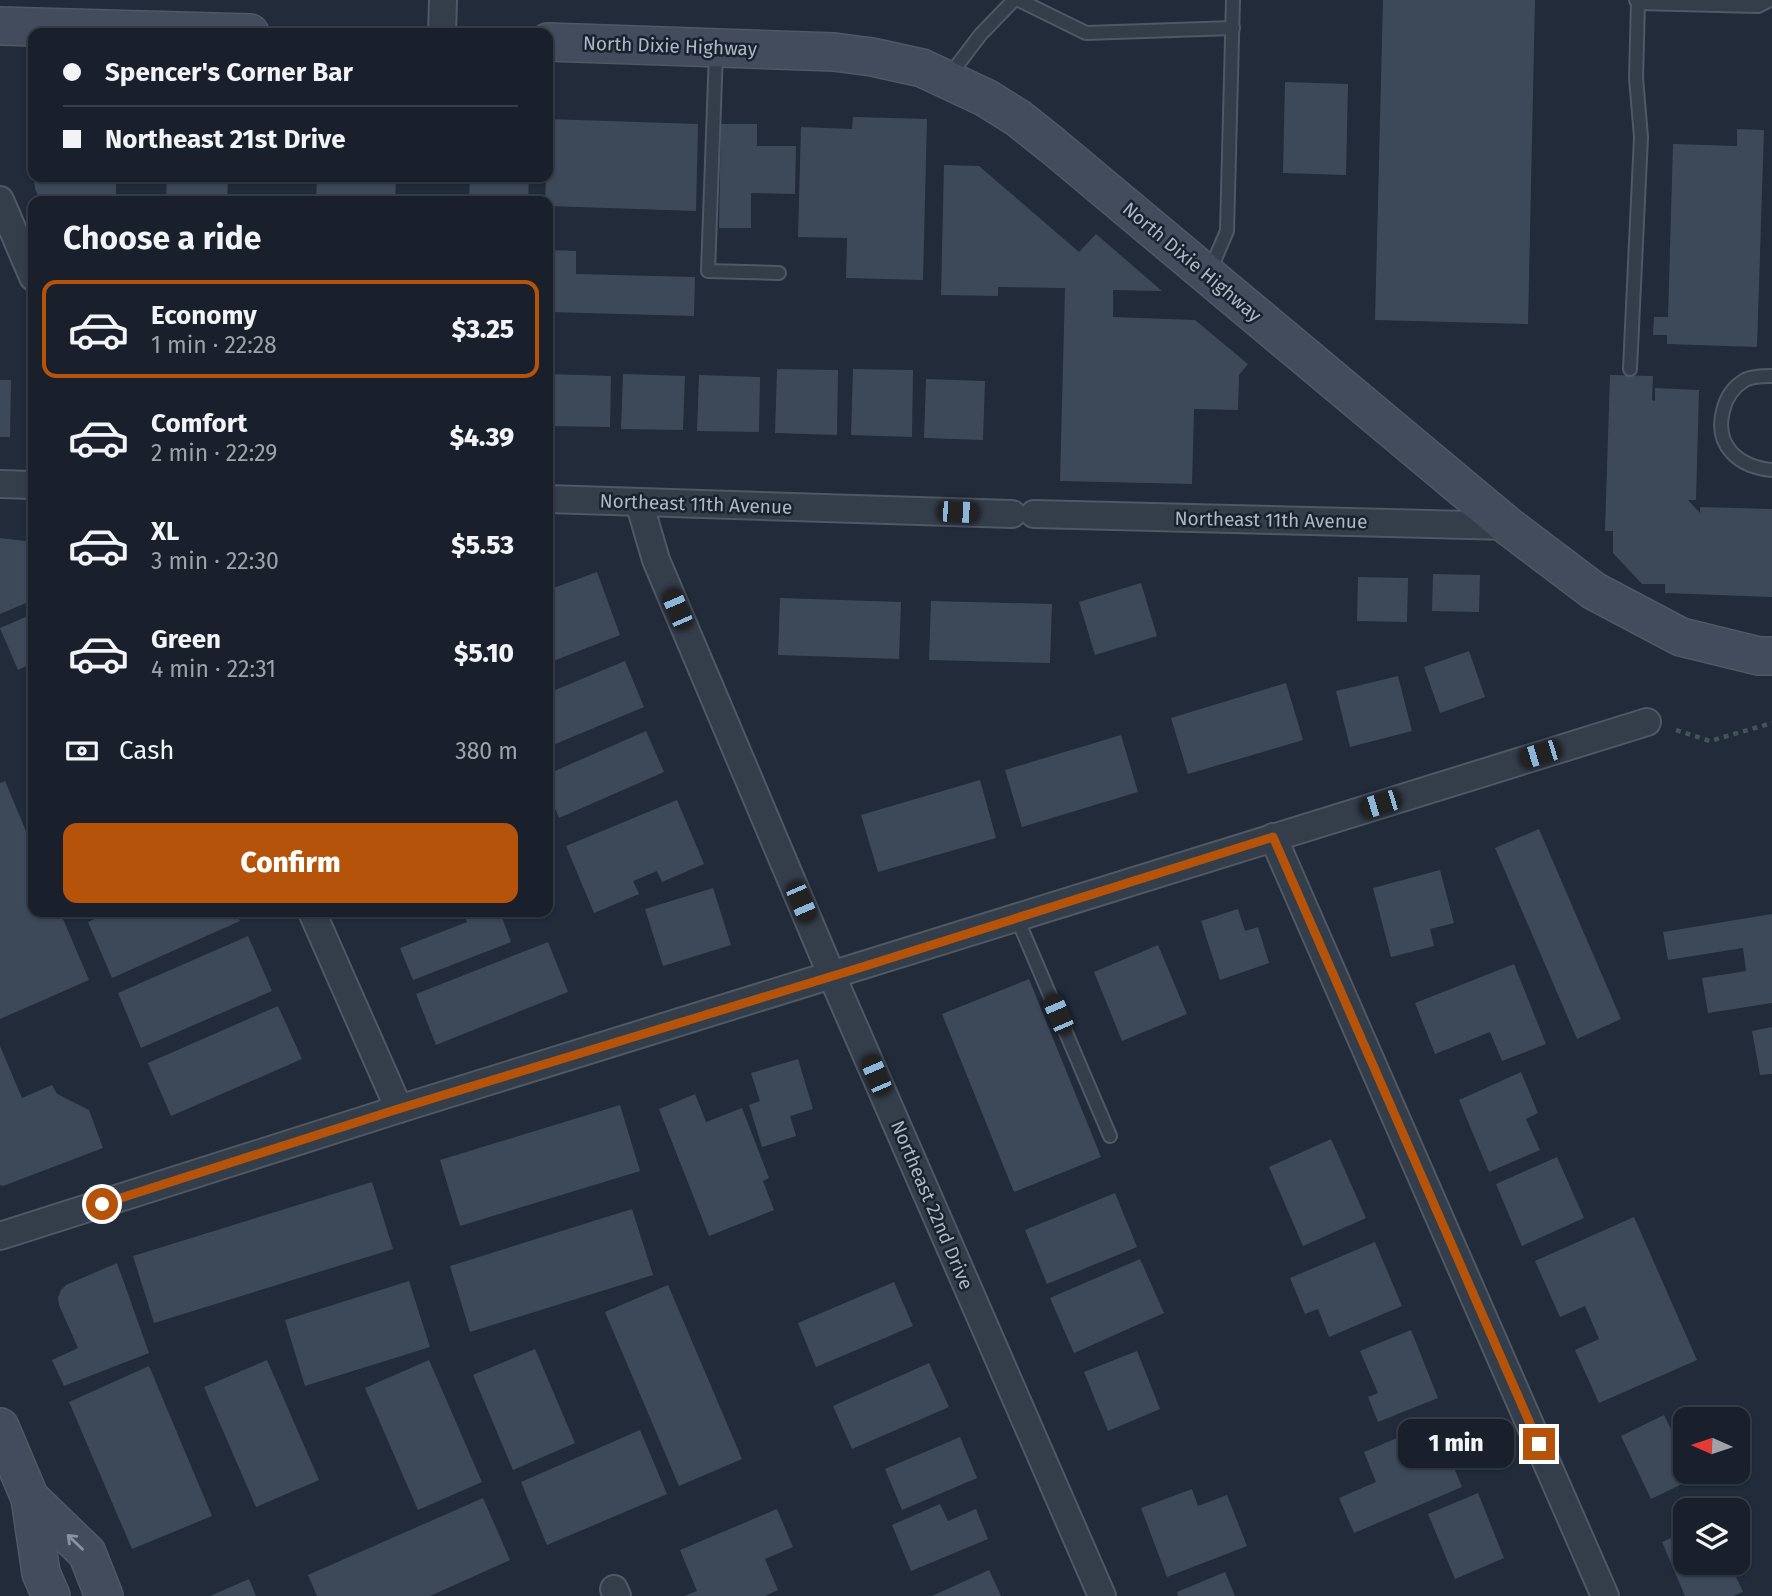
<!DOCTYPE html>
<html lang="en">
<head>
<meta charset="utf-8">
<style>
	:root { --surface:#19202c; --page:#262d38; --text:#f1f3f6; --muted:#9fa3a9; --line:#373e48; --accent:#b45309 }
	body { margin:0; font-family:"Fira Sans",sans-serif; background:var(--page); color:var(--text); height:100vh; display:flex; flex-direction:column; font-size:26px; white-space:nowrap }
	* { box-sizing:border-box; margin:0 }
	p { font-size:23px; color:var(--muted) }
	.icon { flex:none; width:38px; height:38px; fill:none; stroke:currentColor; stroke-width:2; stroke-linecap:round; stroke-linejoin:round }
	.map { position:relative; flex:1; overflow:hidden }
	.panel { position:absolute; left:28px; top:196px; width:525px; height:721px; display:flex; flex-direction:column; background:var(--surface); border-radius:14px; box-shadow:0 2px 5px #0004,0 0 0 2px var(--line) }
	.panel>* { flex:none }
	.guide { position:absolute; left:28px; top:28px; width:525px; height:154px; border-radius:14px; box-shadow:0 2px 5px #0004,0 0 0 2px var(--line); display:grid; align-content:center; height:154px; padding:0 35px; background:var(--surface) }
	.needle { width:46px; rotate:273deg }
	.buttons { position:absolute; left:1673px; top:1407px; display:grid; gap:14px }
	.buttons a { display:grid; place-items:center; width:77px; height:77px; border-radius:14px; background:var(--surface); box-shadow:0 2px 5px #0004,0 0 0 2px var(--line); font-size:35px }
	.end { position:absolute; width:32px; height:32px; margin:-16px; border:9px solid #b45309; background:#fff; box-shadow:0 0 0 4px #fff }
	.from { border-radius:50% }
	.bubble { position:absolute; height:49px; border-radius:14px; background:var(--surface); box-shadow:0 2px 5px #0004,0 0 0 2px var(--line); font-size:23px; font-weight:800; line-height:49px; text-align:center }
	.car { position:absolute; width:21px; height:42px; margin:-21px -10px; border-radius:9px; box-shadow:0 0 5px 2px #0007; background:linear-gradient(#222 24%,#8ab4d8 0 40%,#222 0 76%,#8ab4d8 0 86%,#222 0) }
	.guide b { display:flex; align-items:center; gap:24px; height:66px; font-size:26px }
	.guide b+b { border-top:2px solid var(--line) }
	.guide i { width:18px; height:18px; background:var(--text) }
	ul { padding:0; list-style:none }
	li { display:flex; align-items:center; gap:21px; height:98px; margin:0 14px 10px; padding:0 21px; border:4px solid transparent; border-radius:14px }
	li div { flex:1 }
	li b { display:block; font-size:26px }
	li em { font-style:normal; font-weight:800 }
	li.selected { border-color:var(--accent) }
	li>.icon { width:63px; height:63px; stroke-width:1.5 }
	h2 { padding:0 35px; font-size:32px; line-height:84px }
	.pay { display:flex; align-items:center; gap:18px; height:77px; padding:0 35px; font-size:26px }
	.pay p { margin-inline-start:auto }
	.action { display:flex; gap:14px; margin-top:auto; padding:14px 35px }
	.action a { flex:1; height:80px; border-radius:14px; background:var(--accent); color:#fff; font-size:28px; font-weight:800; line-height:80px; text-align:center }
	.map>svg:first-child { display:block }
	.building { fill:#3d4959 }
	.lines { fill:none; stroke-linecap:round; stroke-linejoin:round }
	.lane-casing { stroke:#4f5865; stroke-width:16 }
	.street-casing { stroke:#4f5865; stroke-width:30 }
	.secondary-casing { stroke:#4f5865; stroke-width:40 }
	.path { stroke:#405558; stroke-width:4.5; stroke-dasharray:5 5; stroke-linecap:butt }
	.lane { stroke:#343d4a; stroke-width:12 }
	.street { stroke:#343d4a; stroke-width:26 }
	.secondary { stroke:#424c5d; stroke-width:37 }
	.oneway { stroke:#8992a1 }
	.route { stroke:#b45309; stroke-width:9 }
	.labels { text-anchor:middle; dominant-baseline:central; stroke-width:5; stroke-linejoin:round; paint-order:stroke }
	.street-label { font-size:19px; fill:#afb8c6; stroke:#1a222f }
</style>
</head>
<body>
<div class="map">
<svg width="1772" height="1596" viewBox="0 0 1772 1596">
	<rect width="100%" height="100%" fill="#212b3a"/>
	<g class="building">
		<polygon points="1383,0 1535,0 1528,324 1375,320"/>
		<polygon points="1285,82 1348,84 1346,175 1283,173"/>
		<polygon points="853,117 927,119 923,280 846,278 847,238 798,237 801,127 852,129"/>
		<polygon points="548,119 698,124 696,211 548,206 548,201 545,201 546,177 548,177"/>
		<polygon points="28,122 33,122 33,156 27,156"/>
		<polygon points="721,124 757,124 757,146 796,146 795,194 751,193 751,228 719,228"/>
		<polygon points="1737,129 1764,130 1757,347 1667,344 1667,335 1653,335 1654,317 1668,317 1673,144 1737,146"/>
		<polygon points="944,165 979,166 1079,252 1096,234 1162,291 1113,290 1113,317 1195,320 1248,364 1239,375 1238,410 1194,409 1192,484 1060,481 1065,288 998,287 998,296 941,295"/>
		<polygon points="34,177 116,177 116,201 41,201 35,189"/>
		<polygon points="167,177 228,177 227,201 166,201"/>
		<polygon points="317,177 396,177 395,201 316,201"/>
		<polygon points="470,177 529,177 528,201 469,201"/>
		<polygon points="548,250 576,251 576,274 695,277 694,316 548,312"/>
		<polygon points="777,369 838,370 837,435 775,433"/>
		<polygon points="853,369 913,370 912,437 851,435"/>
		<polygon points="548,374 611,376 610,427 548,426"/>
		<polygon points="623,374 685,376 683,430 621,429"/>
		<polygon points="699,375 760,377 759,432 697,431"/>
		<polygon points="1610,375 1653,376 1652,400 1655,401 1655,388 1699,390 1696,500 1688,500 1700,513 1700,507 1772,509 1772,597 1665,593 1665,584 1642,584 1613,553 1613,531 1605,531"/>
		<polygon points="926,379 985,381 983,440 924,438"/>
		<polygon points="0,380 11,380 10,437 0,437"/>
		<polygon points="0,538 33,542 33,600 0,614"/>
		<polygon points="597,572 620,635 548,663 548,590"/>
		<polygon points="1433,574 1480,575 1479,612 1432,611"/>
		<polygon points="1358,577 1408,578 1407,622 1357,621"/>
		<polygon points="1141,583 1157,636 1095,655 1079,602"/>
		<polygon points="780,598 901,602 899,659 778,655"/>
		<polygon points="931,601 1052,604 1050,663 929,660"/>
		<polygon points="33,614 33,663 18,670 0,628"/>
		<polygon points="1469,651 1485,697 1440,713 1424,667"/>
		<polygon points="625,661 644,707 548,747 548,693"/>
		<polygon points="1398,676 1412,731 1350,747 1336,691"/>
		<polygon points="1286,683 1303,740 1188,774 1171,718"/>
		<polygon points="646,731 664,772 559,818 548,792 548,774"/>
		<polygon points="1121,735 1138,792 1022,827 1005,770"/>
		<polygon points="980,780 996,838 878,872 861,815"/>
		<polygon points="5,781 33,848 33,912 60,912 89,980 0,1019 0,783"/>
		<polygon points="677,800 704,864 662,882 657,871 633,881 639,894 594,913 566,846"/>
		<polygon points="1539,829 1621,1019 1577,1039 1495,848"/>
		<polygon points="1440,870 1454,923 1430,929 1434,946 1391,957 1373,888"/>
		<polygon points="713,888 731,945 663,966 645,909"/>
		<polygon points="1238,909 1245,931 1258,927 1269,963 1220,980 1201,921"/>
		<polygon points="110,912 236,912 240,921 112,978 88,922"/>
		<polygon points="463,912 500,912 511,942 413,980 400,948 467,922"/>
		<polygon points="1772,914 1772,1003 1708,1013 1702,978 1746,971 1743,948 1668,960 1663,932"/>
		<polygon points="248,936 272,991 141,1048 118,993"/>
		<polygon points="548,942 568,992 436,1045 416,994"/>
		<polygon points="1158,945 1187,1014 1122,1041 1094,972"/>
		<polygon points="1514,964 1546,1044 1502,1061 1490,1032 1435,1054 1415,1003"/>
		<polygon points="1029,979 1101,1157 1014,1192 942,1014"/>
		<polygon points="278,1006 302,1059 171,1116 148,1063"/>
		<polygon points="1772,1027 1772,1074 1760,1075 1752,1031"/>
		<polygon points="0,1046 22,1098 52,1085 57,1094 89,1110 103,1148 3,1186 0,1185"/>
		<polygon points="798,1059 813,1109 790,1116 796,1136 762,1147 749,1105 760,1101 751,1073"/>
		<polygon points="1521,1072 1538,1113 1526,1119 1540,1150 1489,1172 1459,1100"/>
		<polygon points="695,1094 706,1122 742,1108 769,1178 763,1181 774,1210 709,1236 659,1109"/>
		<polygon points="620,1105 640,1171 460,1226 440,1160"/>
		<polygon points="1331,1139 1366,1218 1303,1246 1269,1167"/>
		<polygon points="1557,1157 1584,1218 1522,1246 1496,1184"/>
		<polygon points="372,1182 393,1249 154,1323 133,1256"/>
		<polygon points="1115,1193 1137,1247 1047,1284 1025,1230"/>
		<polygon points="632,1209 653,1275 470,1332 450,1266"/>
		<polygon points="1634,1217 1697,1360 1599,1403 1575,1350 1599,1339 1585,1306 1560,1317 1535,1261"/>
		<polygon points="1375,1242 1402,1306 1329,1337 1318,1309 1305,1314 1290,1278"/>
		<polygon points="1140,1259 1164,1313 1074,1353 1050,1298"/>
		<polygon points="117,1263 149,1353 64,1386 52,1360 78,1348 59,1305 58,1298 61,1290 66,1285"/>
		<polygon points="409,1281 430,1347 305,1386 285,1320"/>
		<polygon points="894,1282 913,1326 816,1367 798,1323"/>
		<polygon points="668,1285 742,1459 679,1486 605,1312"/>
		<polygon points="1411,1330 1438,1398 1378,1422 1368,1397 1378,1393 1360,1351"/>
		<polygon points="535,1349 575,1443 513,1470 473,1375"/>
		<polygon points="1137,1351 1160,1409 1108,1431 1084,1372"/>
		<polygon points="267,1360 319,1480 256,1507 204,1387"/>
		<polygon points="429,1360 482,1482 418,1510 365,1388"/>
		<polygon points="929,1363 949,1407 852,1449 833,1406"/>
		<polygon points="149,1366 212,1516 132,1549 69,1402"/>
		<polygon points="1664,1415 1682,1452 1685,1451 1685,1472 1707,1472 1651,1499 1621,1436"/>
		<polygon points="1435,1422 1462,1487 1354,1533 1339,1498 1376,1482 1364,1452"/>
		<polygon points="640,1430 667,1494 547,1545 521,1482"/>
		<polygon points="960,1437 977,1478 902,1510 885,1469"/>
		<polygon points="1192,1489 1198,1506 1227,1495 1247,1546 1167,1577 1141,1508"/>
		<polygon points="1478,1493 1504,1558 1455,1579 1428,1514"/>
		<polygon points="483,1498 510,1560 430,1596 317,1596 308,1575"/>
		<polygon points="940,1504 948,1521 976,1509 988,1539 911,1571 892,1525"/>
		<polygon points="777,1509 793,1547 765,1559 778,1590 765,1596 684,1596 697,1591 680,1550"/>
		<polygon points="1685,1532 1685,1563 1738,1563 1738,1534 1750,1562 1733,1570 1743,1592 1733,1596 1685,1596 1662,1542"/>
		<polygon points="989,1570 1001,1596 932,1596"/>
		<polygon points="1225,1572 1235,1596 1178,1596 1177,1592"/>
		<polygon points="249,1579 256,1596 210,1596"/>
	</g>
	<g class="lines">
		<g class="lane-casing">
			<g id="lane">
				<polyline points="1019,0 1086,33 1233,28"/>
				<polyline points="1638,3 1758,6 1770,0"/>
				<polyline points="716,52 708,271 779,273"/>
				<polyline points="949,76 981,34 1014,0"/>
				<polyline points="1209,273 1227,231 1233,0"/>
				<polyline points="1630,369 1641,137 1636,78 1638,3 1636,0"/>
				<path d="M1772,376C1764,376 1752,376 1745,380C1733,387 1726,398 1723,411C1714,446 1739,467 1772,470"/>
				<polyline points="1017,918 1110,1136"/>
			</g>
		</g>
		<g class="street-casing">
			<g id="street">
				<polyline points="442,33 443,0"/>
				<polyline points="0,200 33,277"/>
				<polyline points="0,484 33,485"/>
				<polyline points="548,499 1012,514"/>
				<polyline points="639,502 656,560 832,976 1102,1596"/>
				<polyline points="1034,514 1508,526"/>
				<polyline points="1273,837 1605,1596"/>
				<polyline points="312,912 399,1109"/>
				<polyline points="0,1236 399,1109 1647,722"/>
				<polyline points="614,1589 617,1596"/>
			</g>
		</g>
		<g class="secondary-casing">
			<g id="secondary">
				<polyline points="0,26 250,33"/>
				<polyline points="548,42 834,52 872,57 922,68 986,98 1018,118 1052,145 1508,526 1594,591 1681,637 1759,656 1772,656"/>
				<polyline points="0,1427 30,1498 41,1573 51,1596"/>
				<polyline points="30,1498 87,1553 104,1596"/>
			</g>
		</g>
		<polyline class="path" points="1676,730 1710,741 1772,723"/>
		<use href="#lane" class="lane"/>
		<use href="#street" class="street"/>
		<use href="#secondary" class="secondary"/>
	</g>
	<defs><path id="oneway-shaft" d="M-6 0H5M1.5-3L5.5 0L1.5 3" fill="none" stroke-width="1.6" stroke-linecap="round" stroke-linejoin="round" transform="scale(1.75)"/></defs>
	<use class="oneway" href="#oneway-shaft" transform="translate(75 1542) rotate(-136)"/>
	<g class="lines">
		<polyline class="route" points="102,1204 398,1109 859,968 1273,837 1539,1444"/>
	</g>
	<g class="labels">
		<g class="street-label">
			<text transform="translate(670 46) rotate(2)">North Dixie Highway</text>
			<text transform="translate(1192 262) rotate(40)">North Dixie Highway</text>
			<text transform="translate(696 504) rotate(2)">Northeast 11th Avenue</text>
			<text transform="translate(1271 520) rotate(1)">Northeast 11th Avenue</text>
			<text transform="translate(932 1205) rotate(67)">Northeast 22nd Drive</text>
		</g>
	</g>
</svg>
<div class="buttons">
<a><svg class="needle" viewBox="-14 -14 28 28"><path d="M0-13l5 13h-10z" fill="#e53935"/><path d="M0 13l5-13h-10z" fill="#9fa3a9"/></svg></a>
<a><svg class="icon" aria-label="layers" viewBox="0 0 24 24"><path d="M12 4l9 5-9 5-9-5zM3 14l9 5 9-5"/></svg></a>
</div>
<i class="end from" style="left:102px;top:1204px"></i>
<i class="end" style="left:1539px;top:1444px"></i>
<div class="bubble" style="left:1398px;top:1419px;width:116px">1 min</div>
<i class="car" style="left:958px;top:512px;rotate:92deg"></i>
<i class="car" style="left:677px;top:609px;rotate:337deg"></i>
<i class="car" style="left:1540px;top:754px;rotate:253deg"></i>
<i class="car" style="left:1380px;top:804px;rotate:253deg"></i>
<i class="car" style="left:801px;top:902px;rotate:157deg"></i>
<i class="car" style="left:1058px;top:1014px;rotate:337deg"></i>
<i class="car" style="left:876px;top:1075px;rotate:337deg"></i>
<div class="guide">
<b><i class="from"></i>Spencer's Corner Bar</b>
<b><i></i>Northeast 21st Drive</b>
</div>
<section class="panel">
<h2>Choose a ride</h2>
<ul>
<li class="selected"><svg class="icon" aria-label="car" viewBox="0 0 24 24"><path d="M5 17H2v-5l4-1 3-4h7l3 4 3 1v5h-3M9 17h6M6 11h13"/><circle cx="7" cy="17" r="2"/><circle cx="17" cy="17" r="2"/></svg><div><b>Economy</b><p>1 min · 22:28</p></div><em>$3.25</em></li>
<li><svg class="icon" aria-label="car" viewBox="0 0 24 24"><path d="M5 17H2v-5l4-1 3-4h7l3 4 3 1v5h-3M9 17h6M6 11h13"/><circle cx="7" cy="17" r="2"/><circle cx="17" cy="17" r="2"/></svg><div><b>Comfort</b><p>2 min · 22:29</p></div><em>$4.39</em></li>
<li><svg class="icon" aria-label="car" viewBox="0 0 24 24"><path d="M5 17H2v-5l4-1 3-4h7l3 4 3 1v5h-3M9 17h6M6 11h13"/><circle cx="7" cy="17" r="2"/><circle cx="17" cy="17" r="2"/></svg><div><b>XL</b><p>3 min · 22:30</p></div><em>$5.53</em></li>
<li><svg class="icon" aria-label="car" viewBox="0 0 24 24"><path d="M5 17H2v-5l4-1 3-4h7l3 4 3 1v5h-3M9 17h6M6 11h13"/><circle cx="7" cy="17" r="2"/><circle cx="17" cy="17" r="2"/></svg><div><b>Green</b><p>4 min · 22:31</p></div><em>$5.10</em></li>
</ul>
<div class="pay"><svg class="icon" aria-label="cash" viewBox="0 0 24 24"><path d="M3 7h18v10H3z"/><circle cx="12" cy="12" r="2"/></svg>Cash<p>380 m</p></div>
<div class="action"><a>Confirm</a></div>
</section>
</div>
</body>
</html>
